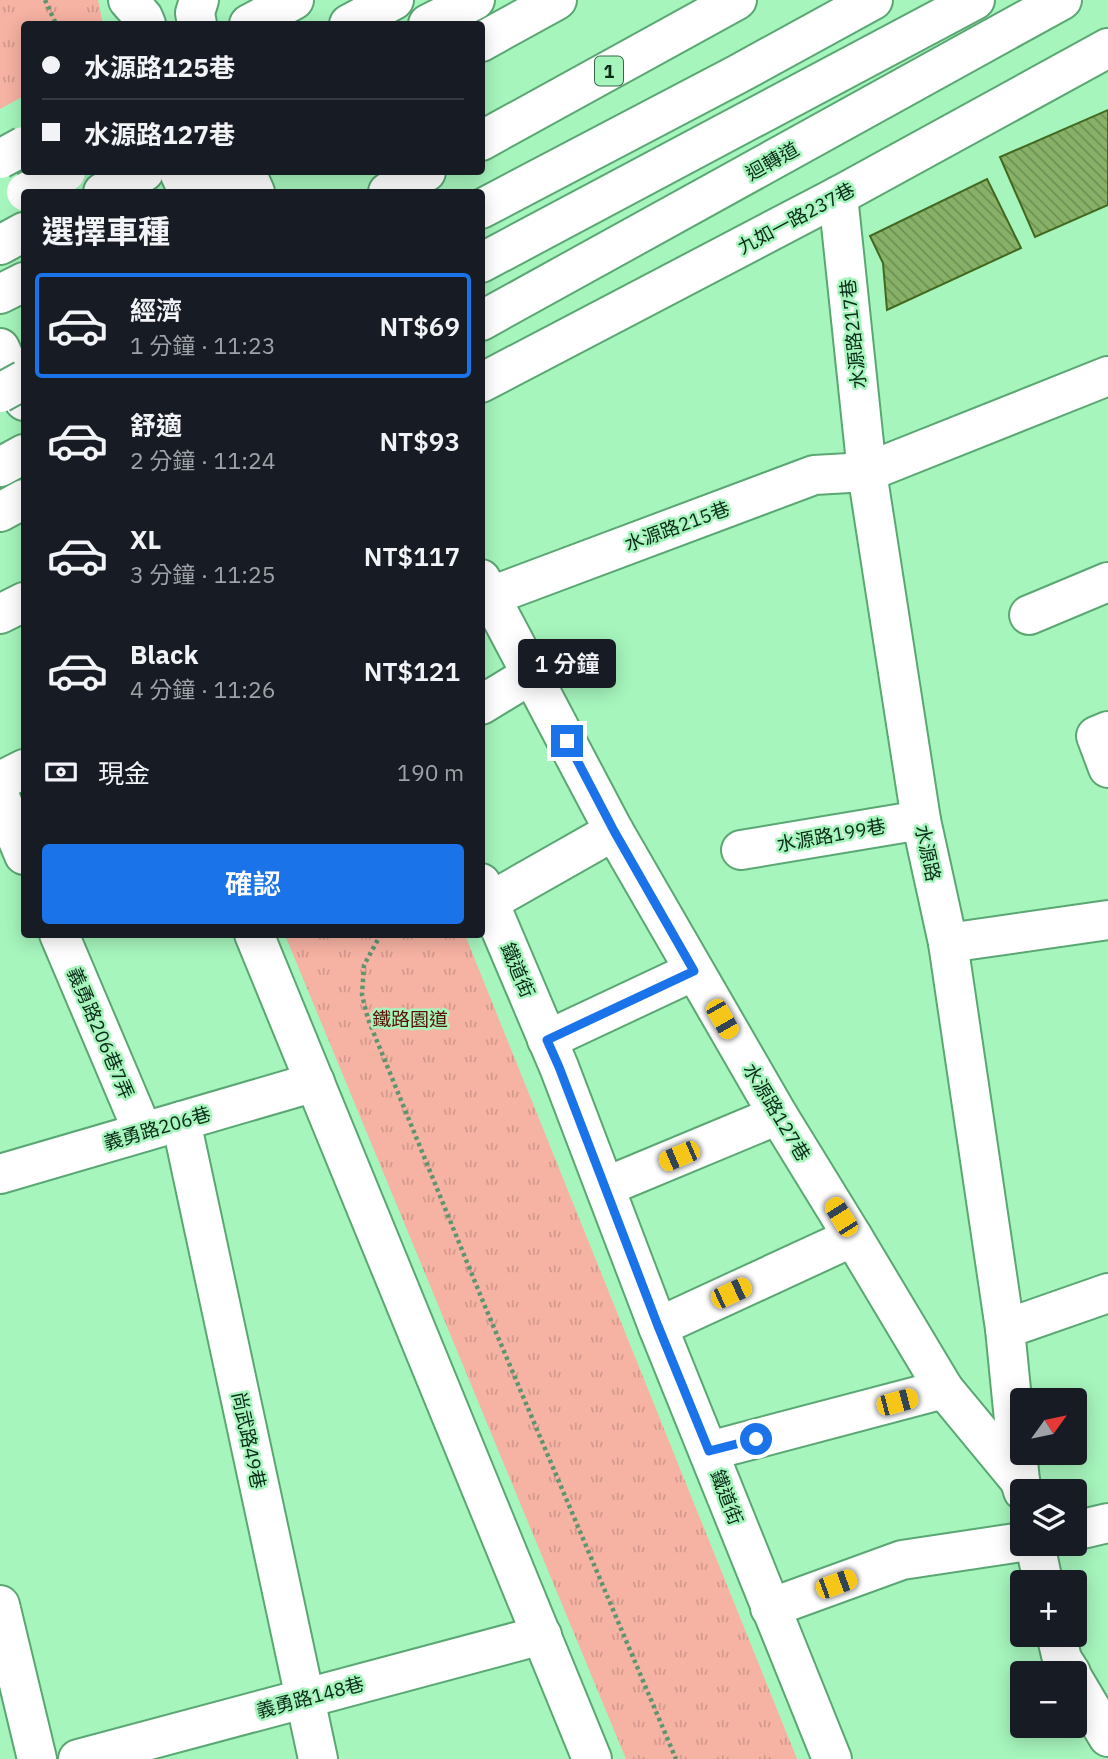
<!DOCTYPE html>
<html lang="zh-TW">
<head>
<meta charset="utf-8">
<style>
	:root { --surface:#171b24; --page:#242831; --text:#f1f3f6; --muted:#9ea1a6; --line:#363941; --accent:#1a73e8 }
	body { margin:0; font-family:"IBM Plex Sans","Noto Sans TC",sans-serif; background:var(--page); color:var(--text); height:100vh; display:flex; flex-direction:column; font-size:26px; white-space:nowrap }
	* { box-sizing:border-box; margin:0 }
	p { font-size:23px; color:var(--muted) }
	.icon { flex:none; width:38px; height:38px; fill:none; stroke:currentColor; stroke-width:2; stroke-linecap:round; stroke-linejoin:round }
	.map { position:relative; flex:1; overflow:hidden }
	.side { position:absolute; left:21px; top:189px; width:464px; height:749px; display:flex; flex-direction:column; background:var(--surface); border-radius:7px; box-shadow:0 4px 18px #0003 }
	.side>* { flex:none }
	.banner { position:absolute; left:21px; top:21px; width:464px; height:154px; border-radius:7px; box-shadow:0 4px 18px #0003; display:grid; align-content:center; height:154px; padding:0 21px; background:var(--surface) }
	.needle { width:46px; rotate:57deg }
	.controls { position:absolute; left:1010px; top:1388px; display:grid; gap:14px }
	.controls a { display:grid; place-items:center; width:77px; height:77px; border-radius:7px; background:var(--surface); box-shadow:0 4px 18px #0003; font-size:35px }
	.end { position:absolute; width:32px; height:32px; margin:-16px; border:9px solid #1a73e8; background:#fff; box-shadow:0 0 0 4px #fff }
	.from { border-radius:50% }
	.bubble { position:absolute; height:49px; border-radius:7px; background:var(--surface); box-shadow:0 4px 18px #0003; font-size:23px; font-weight:600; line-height:49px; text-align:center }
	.car { position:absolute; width:21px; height:42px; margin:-21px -10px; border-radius:9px; box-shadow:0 0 5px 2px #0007; background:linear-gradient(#f5c518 24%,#345 0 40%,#f5c518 0 76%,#345 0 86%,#f5c518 0) }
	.banner b { display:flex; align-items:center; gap:24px; height:66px; font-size:26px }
	.banner b+b { border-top:2px solid var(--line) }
	.banner i { width:18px; height:18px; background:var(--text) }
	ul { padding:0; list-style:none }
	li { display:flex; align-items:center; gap:21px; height:105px; margin:0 14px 10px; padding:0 7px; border:4px solid transparent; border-radius:7px }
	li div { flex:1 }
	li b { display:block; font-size:26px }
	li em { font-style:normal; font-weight:600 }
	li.active { border-color:var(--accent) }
	li>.icon { width:63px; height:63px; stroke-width:1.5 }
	h2 { padding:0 21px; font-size:32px; line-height:84px }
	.pay { display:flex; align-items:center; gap:18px; height:77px; padding:0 21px; font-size:26px }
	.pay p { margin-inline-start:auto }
	.cta { display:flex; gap:14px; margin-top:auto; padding:14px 21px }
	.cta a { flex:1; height:80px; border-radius:7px; background:var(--accent); color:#fff; font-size:28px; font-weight:600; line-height:80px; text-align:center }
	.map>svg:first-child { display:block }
	.park { fill:url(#park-tufts) }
	.building { fill:url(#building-back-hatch); stroke:#436820; stroke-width:2 }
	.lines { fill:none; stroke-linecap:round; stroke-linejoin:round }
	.minor-casing { stroke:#5aa773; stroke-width:42 }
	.highway-casing { stroke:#5aa773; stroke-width:42 }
	.path { stroke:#5c956e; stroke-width:4.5; stroke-dasharray:3.5 3.5; stroke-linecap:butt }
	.minor { stroke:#fff; stroke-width:38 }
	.highway { stroke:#fff; stroke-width:38 }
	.minor-bridge-casing { stroke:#5aa773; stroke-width:42; stroke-linecap:butt }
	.highway-bridge-casing { stroke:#5aa773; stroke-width:42; stroke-linecap:butt }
	.minor-bridge { stroke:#fff; stroke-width:38 }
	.highway-bridge { stroke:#fff; stroke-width:38 }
	.route { stroke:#1a73e8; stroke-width:9 }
	.labels { text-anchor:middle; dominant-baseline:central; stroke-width:5; stroke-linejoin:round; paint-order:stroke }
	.shield { fill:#a6f5bd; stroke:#396849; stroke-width:2 }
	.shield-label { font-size:18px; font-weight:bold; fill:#0a2b17 }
	.street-label { font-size:19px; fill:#0a2b17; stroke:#a6f5bd }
	.park-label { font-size:19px; fill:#5a1004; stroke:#a6f5bd }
</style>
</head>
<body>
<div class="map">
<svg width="1108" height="1759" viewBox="0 0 1108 1759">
	<defs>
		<pattern id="park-tufts" width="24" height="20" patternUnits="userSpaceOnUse" patternTransform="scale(1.75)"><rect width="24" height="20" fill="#f6b2a3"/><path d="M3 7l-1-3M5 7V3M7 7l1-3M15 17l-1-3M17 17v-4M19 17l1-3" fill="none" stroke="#d2998c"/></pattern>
		<pattern id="building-back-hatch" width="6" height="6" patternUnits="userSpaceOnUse" patternTransform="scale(1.75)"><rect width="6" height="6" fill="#88b168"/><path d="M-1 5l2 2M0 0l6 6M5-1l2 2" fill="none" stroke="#6d9055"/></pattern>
	</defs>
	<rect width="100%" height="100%" fill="#a6f5bd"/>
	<g class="park">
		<polygon points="0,0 98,0 103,24 24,24 24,96 0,109"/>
		<polygon points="285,935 465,935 797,1759 626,1759"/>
	</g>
	<g class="building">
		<polygon points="1108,110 1108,205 1035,237 1000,157"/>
		<polygon points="987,179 1021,248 887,310 883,263 870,236"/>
	</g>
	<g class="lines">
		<g class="minor-casing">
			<g id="minor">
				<polyline points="128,0 143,17 146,24"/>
				<polyline points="197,24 195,13 199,0"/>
				<polyline points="249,24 294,0"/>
				<polyline points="179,172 188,192"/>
				<polyline points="246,172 255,192"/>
				<polyline points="838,196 867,472 921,820 948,943 1005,1329 1020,1481 1023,1491"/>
				<polyline points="481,263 975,0"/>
				<polyline points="481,321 1062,0"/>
				<polyline points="0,348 24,401"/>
				<polyline points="481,383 838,196 1108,48"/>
				<polyline points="0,512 24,499"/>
				<polyline points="481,579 614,831 778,1115 853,1237 944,1389 1020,1481"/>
				<polyline points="491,596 814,475 867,472 1108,376"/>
				<polyline points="0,614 24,602"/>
				<polyline points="1029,615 1108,582"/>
				<polyline points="481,705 532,674"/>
				<polyline points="1108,731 1096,736 1108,768"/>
				<polyline points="0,781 24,769"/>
				<polyline points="0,797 24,855"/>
				<polyline points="741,850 921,820"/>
				<polyline points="481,883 559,1067 658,1327 832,1759"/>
				<polyline points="489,902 614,831"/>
				<polyline points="59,934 143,1132"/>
				<polyline points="254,934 592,1759"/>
				<polyline points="948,943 1108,920"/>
				<polyline points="547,1040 694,971"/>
				<polyline points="181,1121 318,1759"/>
				<polyline points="0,1174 315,1082"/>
				<polyline points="605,1187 778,1115"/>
				<polyline points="658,1327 853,1237"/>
				<polyline points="1005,1329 1108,1293"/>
				<polyline points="709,1451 944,1389"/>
				<polyline points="1074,1531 1108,1523"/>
				<polyline points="1035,1544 1043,1582"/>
				<polyline points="0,1605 37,1759"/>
				<polyline points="770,1608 902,1560 1022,1542"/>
				<polyline points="1056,1634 1062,1659 1071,1673"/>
				<polyline points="1074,1680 1108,1737"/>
				<polyline points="78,1759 542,1635"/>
			</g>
		</g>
		<g class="highway-casing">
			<g id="highway">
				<polyline points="349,24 394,0"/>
				<polyline points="428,24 475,0"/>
				<polyline points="481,42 557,0"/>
				<polyline points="481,141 737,0"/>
				<polyline points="103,192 144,172"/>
				<polyline points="388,192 426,172"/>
				<polyline points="481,209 738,74 873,0"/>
				<polyline points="0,245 24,232"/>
				<polyline points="0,294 24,282"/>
				<polyline points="0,467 24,454"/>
			</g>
		</g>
		<g class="path">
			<polyline points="45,0 56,24"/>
			<polyline points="381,934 364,965 362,995 368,1019 484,1304 676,1759"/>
		</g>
		<use href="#minor" class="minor"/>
		<use href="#highway" class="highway"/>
		<g class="minor-bridge-casing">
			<polyline id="minor-bridge" points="0,159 24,146"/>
		</g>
		<g class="highway-bridge-casing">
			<g id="highway-bridge">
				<polyline points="26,192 66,172"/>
				<polyline points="201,192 242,172"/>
				<polyline points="0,393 24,380"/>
			</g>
		</g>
		<use href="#minor-bridge" class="minor-bridge"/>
		<use href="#highway-bridge" class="highway-bridge"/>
	</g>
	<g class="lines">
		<polyline class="route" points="567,741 614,831 694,971 547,1040 559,1067 658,1326 709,1451 756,1439"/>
	</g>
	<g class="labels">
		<rect class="shield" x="595" y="56.5" width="28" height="29" rx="5"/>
		<g class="shield-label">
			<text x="609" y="71">1</text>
		</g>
		<g class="street-label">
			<text transform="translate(772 161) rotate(-29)">迴轉道</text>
			<text transform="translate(796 218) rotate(-28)">九如一路237巷</text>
			<text transform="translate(853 334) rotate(-96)">水源路217巷</text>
			<text transform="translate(677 526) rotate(-20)">水源路215巷</text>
			<text transform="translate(831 835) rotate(-10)">水源路199巷</text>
			<text transform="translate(928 853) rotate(78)">水源路</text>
			<text transform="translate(518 970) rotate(67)">鐵道街</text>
			<text transform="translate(101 1033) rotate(67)">義勇路206巷7弄</text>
			<text transform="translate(777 1112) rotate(59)">水源路127巷</text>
			<text transform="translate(157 1128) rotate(-16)">義勇路206巷</text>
			<text transform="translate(249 1440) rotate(78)">尚武路49巷</text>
			<text transform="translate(727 1497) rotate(69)">鐵道街</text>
			<text transform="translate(310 1697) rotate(-15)">義勇路148巷</text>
		</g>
		<g class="park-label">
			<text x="410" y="1019">鐵路園道</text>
		</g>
	</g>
</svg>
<div class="controls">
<a><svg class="needle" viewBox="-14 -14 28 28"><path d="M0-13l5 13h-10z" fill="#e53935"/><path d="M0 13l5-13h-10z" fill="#9ea1a6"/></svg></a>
<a><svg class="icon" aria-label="layers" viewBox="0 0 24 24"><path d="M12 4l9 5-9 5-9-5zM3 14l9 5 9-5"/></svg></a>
<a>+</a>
<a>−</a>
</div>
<i class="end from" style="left:756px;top:1439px"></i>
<i class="end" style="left:567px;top:741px"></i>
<div class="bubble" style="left:518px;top:639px;width:98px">1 分鐘</div>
<i class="car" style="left:722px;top:1019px;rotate:150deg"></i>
<i class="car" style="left:679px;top:1156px;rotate:247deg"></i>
<i class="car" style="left:841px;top:1217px;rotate:328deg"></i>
<i class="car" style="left:731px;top:1293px;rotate:65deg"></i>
<i class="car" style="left:897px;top:1402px;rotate:75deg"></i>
<i class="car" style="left:836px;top:1584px;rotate:70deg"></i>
<div class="banner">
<b><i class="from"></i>水源路125巷</b>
<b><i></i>水源路127巷</b>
</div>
<section class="side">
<h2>選擇車種</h2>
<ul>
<li class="active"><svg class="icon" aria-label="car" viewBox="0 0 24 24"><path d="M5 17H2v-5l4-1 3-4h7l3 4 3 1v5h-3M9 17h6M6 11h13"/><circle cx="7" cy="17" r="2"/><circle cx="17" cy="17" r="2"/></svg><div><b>經濟</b><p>1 分鐘 · 11:23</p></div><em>NT$69</em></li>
<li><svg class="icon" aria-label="car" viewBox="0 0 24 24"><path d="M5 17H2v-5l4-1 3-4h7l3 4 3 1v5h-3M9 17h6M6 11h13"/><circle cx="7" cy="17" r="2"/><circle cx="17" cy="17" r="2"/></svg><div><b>舒適</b><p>2 分鐘 · 11:24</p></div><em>NT$93</em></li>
<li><svg class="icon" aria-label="car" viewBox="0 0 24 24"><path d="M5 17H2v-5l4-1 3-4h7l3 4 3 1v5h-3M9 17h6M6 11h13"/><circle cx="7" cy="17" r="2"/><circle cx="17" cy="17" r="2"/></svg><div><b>XL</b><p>3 分鐘 · 11:25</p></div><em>NT$117</em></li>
<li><svg class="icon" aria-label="car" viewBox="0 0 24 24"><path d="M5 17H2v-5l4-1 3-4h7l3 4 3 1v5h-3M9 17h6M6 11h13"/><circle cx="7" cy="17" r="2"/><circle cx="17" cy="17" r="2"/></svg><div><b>Black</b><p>4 分鐘 · 11:26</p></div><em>NT$121</em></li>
</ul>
<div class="pay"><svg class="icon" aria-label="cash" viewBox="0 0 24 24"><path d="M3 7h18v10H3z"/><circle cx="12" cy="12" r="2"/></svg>現金<p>190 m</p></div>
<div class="cta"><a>確認</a></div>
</section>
</div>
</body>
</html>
